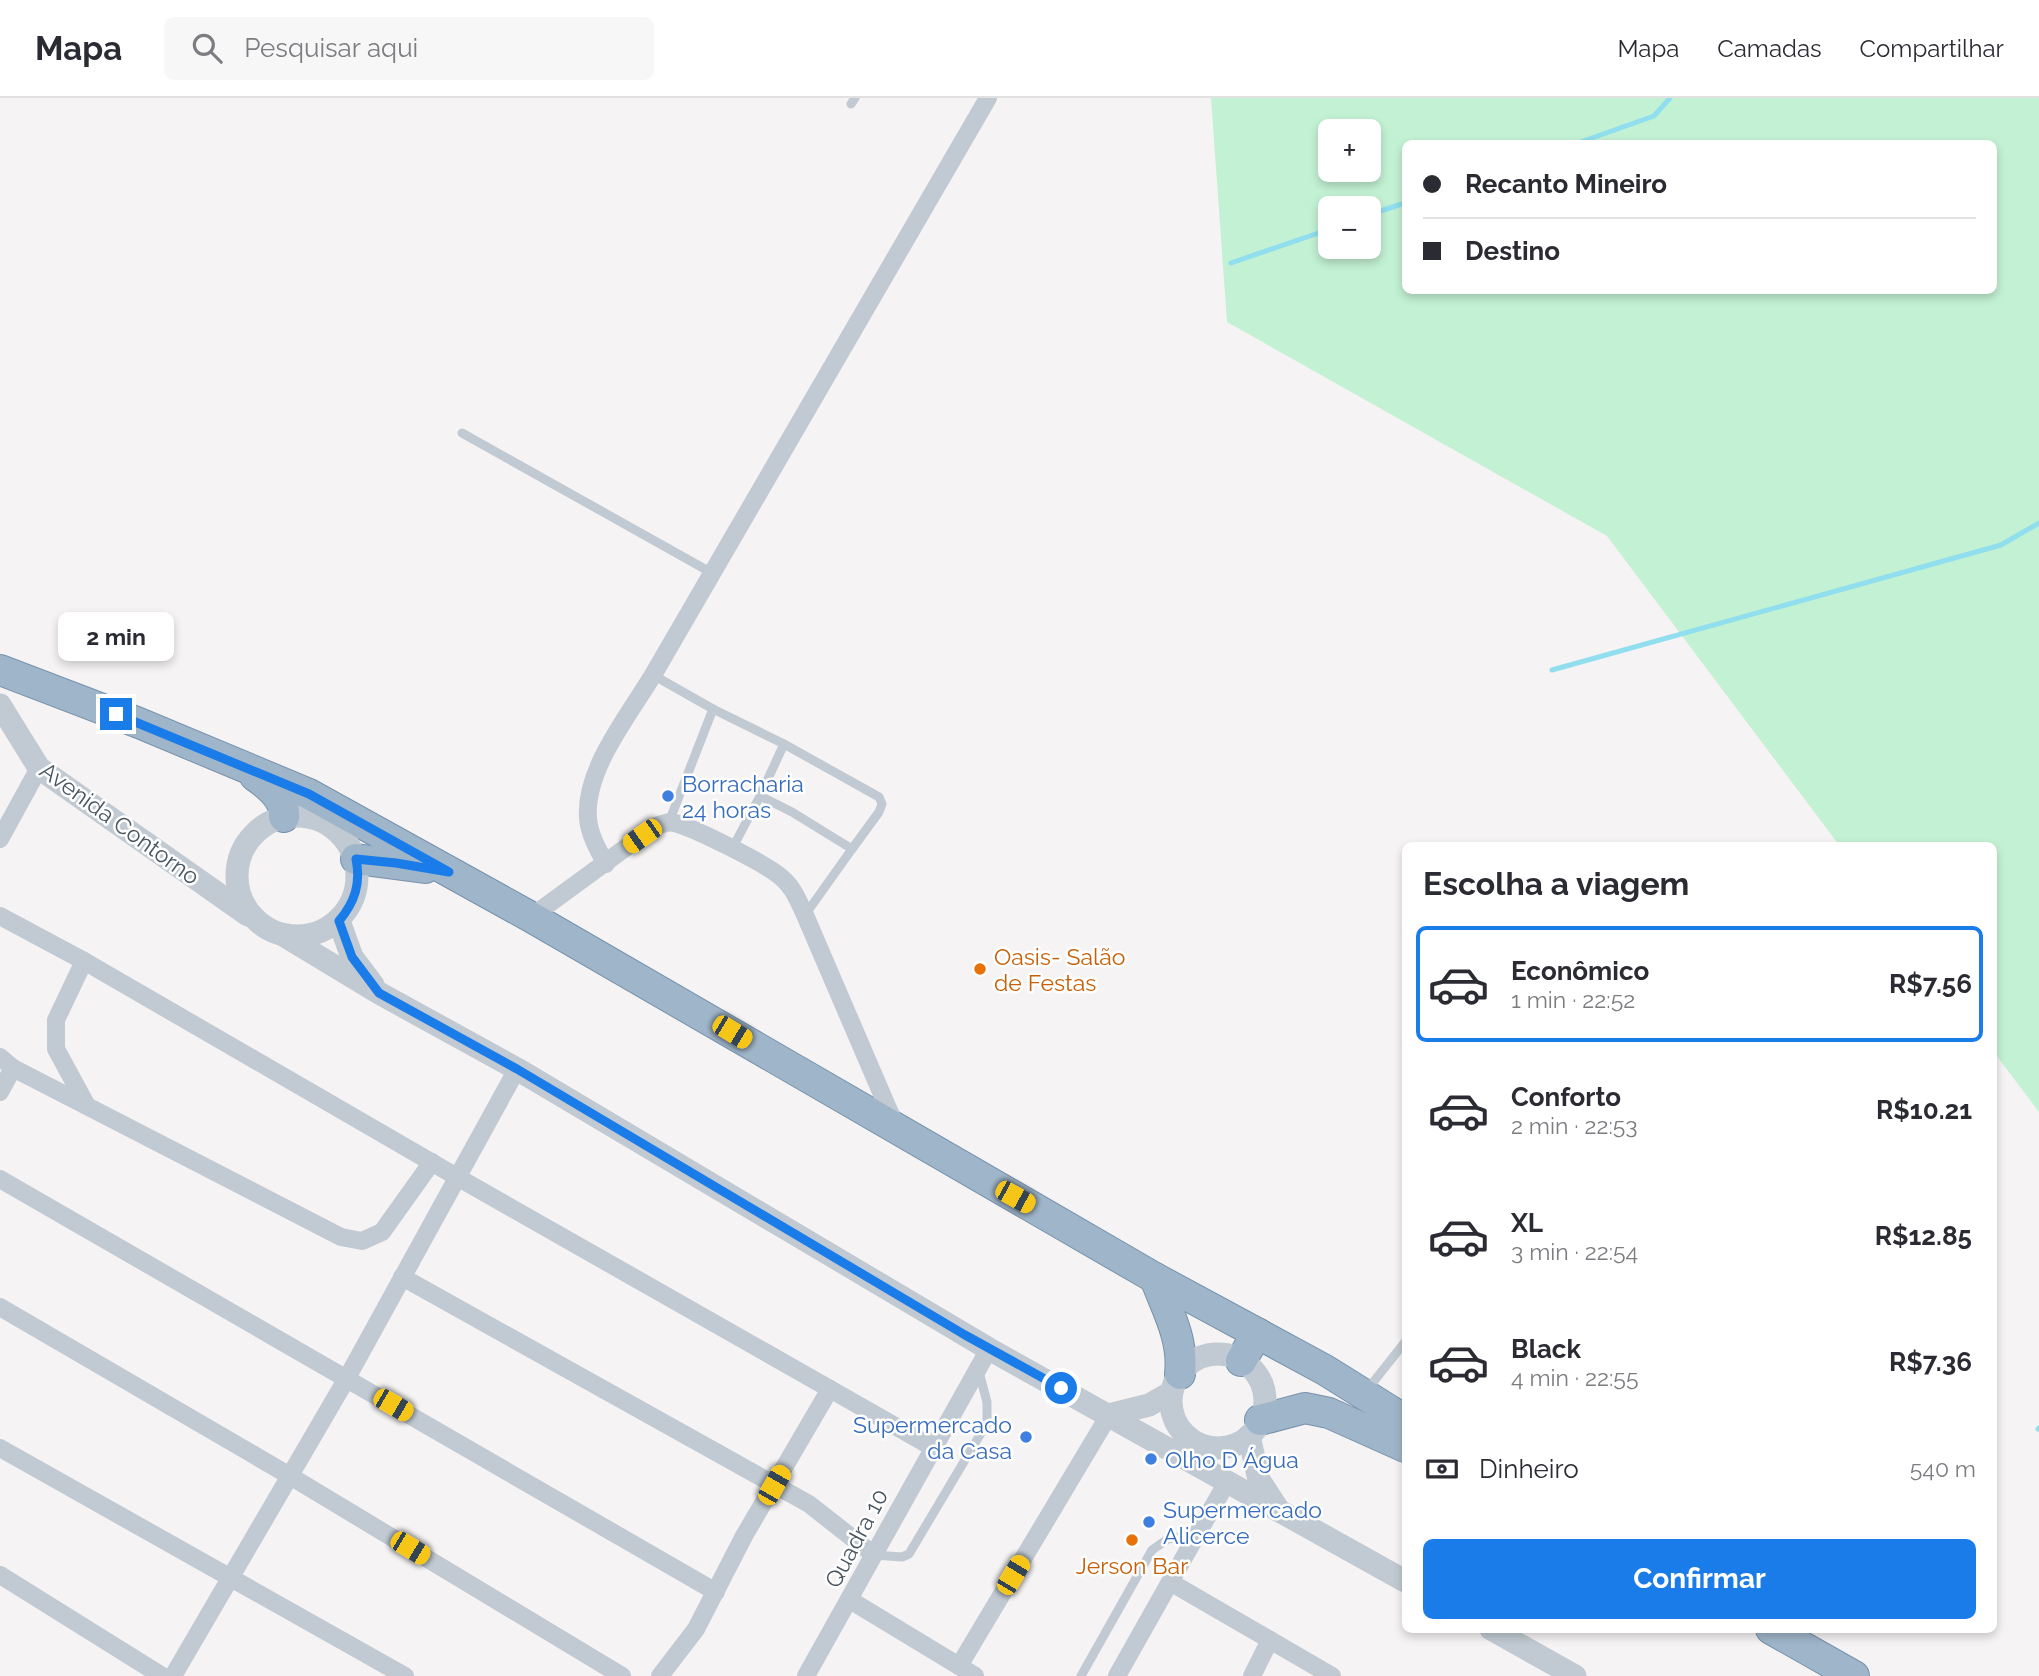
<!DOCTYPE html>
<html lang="pt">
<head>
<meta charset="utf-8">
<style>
	:root { --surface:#fff; --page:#f7f7f7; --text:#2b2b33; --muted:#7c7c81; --line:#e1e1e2; --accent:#1a7ce8 }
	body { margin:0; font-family:Raleway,sans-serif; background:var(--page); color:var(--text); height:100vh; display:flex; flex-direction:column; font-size:26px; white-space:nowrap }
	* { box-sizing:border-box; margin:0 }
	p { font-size:23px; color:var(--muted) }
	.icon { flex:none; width:38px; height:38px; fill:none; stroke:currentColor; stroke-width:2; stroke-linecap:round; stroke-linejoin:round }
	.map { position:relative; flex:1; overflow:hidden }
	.side { position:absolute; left:1402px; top:744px; width:595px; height:791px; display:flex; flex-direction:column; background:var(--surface); border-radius:10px; box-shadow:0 4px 10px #0003 }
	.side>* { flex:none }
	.banner { position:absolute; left:1402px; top:42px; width:595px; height:154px; border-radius:10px; box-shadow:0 4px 10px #0003; display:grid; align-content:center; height:154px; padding:0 21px; background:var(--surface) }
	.buttons { position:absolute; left:1318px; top:21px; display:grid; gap:14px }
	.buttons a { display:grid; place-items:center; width:63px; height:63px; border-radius:10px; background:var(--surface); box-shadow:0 4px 10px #0003; font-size:35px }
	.end { position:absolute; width:32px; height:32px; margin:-16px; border:9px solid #1a7ce8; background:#fff; box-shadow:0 0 0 4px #fff }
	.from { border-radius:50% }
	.bubble { position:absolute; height:49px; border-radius:10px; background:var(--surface); box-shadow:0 4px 10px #0003; font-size:23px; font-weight:700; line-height:49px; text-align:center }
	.car { position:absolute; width:21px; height:42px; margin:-21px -10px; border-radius:9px; box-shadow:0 0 5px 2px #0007; background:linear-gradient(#f5c518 24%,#345 0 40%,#f5c518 0 76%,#345 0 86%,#f5c518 0) }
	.banner b { display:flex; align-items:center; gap:24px; height:66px; font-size:26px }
	.banner b+b { border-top:2px solid var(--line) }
	.banner i { width:18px; height:18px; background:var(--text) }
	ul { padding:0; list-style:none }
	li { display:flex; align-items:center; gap:21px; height:116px; margin:0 14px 10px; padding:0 7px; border:4px solid transparent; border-radius:10px }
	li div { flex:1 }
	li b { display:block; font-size:26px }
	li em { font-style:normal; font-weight:700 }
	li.on { border-color:var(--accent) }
	li>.icon { width:63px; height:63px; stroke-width:1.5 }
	h2 { padding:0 21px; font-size:32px; line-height:84px }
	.pay { display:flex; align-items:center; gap:18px; height:77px; padding:0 21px; font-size:26px }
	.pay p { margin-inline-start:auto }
	.primary-button { display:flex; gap:14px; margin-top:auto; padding:14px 21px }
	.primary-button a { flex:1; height:80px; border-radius:10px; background:var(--accent); color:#fff; font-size:28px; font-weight:700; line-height:80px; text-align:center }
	header { display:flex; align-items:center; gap:42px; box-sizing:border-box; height:98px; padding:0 35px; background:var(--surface); border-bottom:2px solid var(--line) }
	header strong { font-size:33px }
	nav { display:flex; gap:38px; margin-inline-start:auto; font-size:24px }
	.search { width:490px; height:63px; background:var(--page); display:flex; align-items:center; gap:18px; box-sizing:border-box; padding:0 24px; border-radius:10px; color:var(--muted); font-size:26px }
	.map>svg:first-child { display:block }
	.green { fill:#c3f1d3; fill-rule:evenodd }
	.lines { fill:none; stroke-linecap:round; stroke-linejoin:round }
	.stream { stroke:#90deee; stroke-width:5 }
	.trunk-casing { stroke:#7692ad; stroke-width:32 }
	.service { stroke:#c1cad2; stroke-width:9 }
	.minor { stroke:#c1cad2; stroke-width:18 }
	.tertiary { stroke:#c1cad2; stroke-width:23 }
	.trunk { stroke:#9fb5c9; stroke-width:30 }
	.route { stroke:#1a7ce8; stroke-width:9 }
	.shop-dot { fill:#3f7fe0; stroke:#fff; stroke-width:2.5 }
	.food-dot { fill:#e8710a; stroke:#fff; stroke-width:2.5 }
	.labels { text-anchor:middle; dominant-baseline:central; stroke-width:5; stroke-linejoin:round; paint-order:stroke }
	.shop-label { font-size:23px; fill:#366cbe; stroke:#fff; text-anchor:start }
	.street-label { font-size:23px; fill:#4a5761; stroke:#fff }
	.food-label { font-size:23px; fill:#c56008; stroke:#fff; text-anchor:start }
</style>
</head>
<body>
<header>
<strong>Mapa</strong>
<div class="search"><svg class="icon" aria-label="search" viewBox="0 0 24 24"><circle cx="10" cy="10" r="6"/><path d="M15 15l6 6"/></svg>Pesquisar aqui</div>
<nav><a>Mapa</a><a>Camadas</a><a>Compartilhar</a></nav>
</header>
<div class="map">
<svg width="2039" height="1578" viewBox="0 0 2039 1578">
	<rect width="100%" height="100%" fill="#f5f3f3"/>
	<path class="green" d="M1211,0H2039V1014L1993,953V747H1839L1607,438L1227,224ZM1330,33H1368V72H1330ZM1405,46H1993V192H1405ZM1330,110H1368V149H1330Z"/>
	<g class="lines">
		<g class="stream">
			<polyline points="1575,46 1654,18 1670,0"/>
			<polyline points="1368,117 1405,105"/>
			<polyline points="1231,165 1330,131"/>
			<polyline points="1552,572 2001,447 2039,425"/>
			<polyline points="2038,1331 2039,1330"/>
		</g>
		<g class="trunk-casing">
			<g id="trunk">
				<polyline points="0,572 139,625 309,696 531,819 1155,1180 1325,1272 1405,1322"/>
				<path d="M255,678C268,687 286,702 284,719"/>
				<polyline points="356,761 425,770"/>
				<path d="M1155,1180C1167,1212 1184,1241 1180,1276"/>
				<polyline points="1241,1263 1257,1235"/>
				<polyline points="1260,1322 1305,1310 1329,1315 1405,1349"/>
				<polyline points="1771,1531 1854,1578"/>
			</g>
		</g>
		<g class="service">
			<polyline points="851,6 855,0"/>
			<polyline points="462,335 712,475"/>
			<polyline points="653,577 713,611 669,724"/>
			<polyline points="713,611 784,646 760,698"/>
			<polyline points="784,646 879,699 882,706 879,714 852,751"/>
			<polyline points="732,751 760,698 792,714 852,751 805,817"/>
			<polyline points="1367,1292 1405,1244"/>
			<polyline points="874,1457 902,1459 909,1456 987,1325 987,1304 979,1274"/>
			<polyline points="1081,1578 1152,1452 1168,1441 1195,1436"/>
		</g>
		<g class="minor">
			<polyline points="0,741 39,670"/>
			<path d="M606,766C598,752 589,736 588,720C584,672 629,617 653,577L988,0"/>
			<polyline points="0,818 84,863 457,1079 932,1349"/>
			<path d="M531,819L654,729C661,726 668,723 675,725C694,730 769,767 782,780C793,789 799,804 805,817L896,1029"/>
			<polyline points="84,863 56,922 56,951 87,1008"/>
			<polyline points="0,959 13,970 341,1139 362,1143 382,1134 432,1064"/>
			<polyline points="0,994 13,970"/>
			<polyline points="0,1081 716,1494"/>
			<polyline points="402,1179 809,1406 874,1457"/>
			<polyline points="0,1209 290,1378 622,1578"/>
			<polyline points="0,1350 405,1578"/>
			<polyline points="1227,1384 1170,1484 1332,1578"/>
			<polyline points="0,1477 162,1578"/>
			<polyline points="850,1502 959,1568"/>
			<polyline points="173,1578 347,1280 517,971"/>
			<polyline points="660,1578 696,1531 744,1438 830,1291"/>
			<polyline points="806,1578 989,1251"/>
			<polyline points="975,1578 959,1568 1109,1317"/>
			<polyline points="1117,1578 1170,1484"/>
			<polyline points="1252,1578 1270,1542"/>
		</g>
		<g class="tertiary">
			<polyline points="0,607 39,670 248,817"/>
			<circle cx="297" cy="778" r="60"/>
			<polyline points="339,823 352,859 373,887"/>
			<polyline points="283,837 379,895 517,971 989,1251 1405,1483"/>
			<circle cx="1218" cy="1303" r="47"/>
			<polyline points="1109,1317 1149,1307 1172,1294"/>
			<polyline points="1249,1338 1259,1382 1278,1411"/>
			<polyline points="1491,1531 1575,1578"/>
		</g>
		<use href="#trunk" class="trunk"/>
	</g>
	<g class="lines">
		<path class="route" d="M116,616L309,696L449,774L396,765L356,761C361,785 355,804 339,823L352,859L379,895L517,971L965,1237L1061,1290"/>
	</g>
	<g class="shop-dot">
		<circle cx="668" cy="698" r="7"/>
		<circle cx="1026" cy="1339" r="7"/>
		<circle cx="1151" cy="1361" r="7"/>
		<circle cx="1149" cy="1424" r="7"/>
	</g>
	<g class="food-dot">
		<circle cx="980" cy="871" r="7"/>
		<circle cx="1132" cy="1442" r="7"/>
	</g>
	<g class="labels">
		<g class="shop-label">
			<text x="682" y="685">Borracharia<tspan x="682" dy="26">24 horas</tspan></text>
			<text x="1012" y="1326" text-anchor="end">Supermercado<tspan x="1012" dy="26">da Casa</tspan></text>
			<text x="1165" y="1361">Olho D Água</text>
			<text x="1163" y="1411">Supermercado<tspan x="1163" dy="26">Alicerce</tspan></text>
		</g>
		<g class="street-label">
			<text transform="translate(120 725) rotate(36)">Avenida Contorno</text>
			<text transform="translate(856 1440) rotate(-62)">Quadra 10</text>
		</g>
		<g class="food-label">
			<text x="994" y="858">Oasis- Salão<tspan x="994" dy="26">de Festas</tspan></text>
			<text x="1132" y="1467" text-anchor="middle">Jerson Bar</text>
		</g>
	</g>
</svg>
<div class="buttons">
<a>+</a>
<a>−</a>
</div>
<i class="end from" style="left:1061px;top:1290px"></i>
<i class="end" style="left:116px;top:616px"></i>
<div class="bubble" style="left:58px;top:514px;width:116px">2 min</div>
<i class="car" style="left:642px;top:738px;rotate:235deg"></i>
<i class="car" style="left:732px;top:934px;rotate:121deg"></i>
<i class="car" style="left:1015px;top:1099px;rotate:119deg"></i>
<i class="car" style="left:393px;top:1307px;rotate:120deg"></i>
<i class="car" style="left:774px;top:1387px;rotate:30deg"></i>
<i class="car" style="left:410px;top:1450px;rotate:121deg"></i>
<i class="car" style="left:1013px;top:1477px;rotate:31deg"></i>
<div class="banner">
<b><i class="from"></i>Recanto Mineiro</b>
<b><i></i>Destino</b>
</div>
<section class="side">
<h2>Escolha a viagem</h2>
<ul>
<li class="on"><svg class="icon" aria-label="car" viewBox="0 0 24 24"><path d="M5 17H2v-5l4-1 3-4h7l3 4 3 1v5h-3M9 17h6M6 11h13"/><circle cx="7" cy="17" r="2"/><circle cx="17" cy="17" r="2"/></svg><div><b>Econômico</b><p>1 min · 22:52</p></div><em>R$7.56</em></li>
<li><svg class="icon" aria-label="car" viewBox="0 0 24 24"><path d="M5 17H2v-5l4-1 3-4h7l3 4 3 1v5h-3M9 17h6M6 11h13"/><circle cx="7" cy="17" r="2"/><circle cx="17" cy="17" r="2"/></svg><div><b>Conforto</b><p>2 min · 22:53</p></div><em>R$10.21</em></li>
<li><svg class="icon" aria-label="car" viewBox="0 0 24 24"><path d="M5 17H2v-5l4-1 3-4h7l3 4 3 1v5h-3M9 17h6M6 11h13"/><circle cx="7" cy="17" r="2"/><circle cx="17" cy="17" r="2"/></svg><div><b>XL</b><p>3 min · 22:54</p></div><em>R$12.85</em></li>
<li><svg class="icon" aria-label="car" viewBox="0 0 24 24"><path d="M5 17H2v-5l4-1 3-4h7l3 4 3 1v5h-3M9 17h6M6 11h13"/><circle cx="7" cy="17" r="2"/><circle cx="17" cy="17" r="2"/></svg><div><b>Black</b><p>4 min · 22:55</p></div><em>R$7.36</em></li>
</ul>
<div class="pay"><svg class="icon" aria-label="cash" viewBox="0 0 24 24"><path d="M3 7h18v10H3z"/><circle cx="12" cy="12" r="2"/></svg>Dinheiro<p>540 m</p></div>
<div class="primary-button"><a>Confirmar</a></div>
</section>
</div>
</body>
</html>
